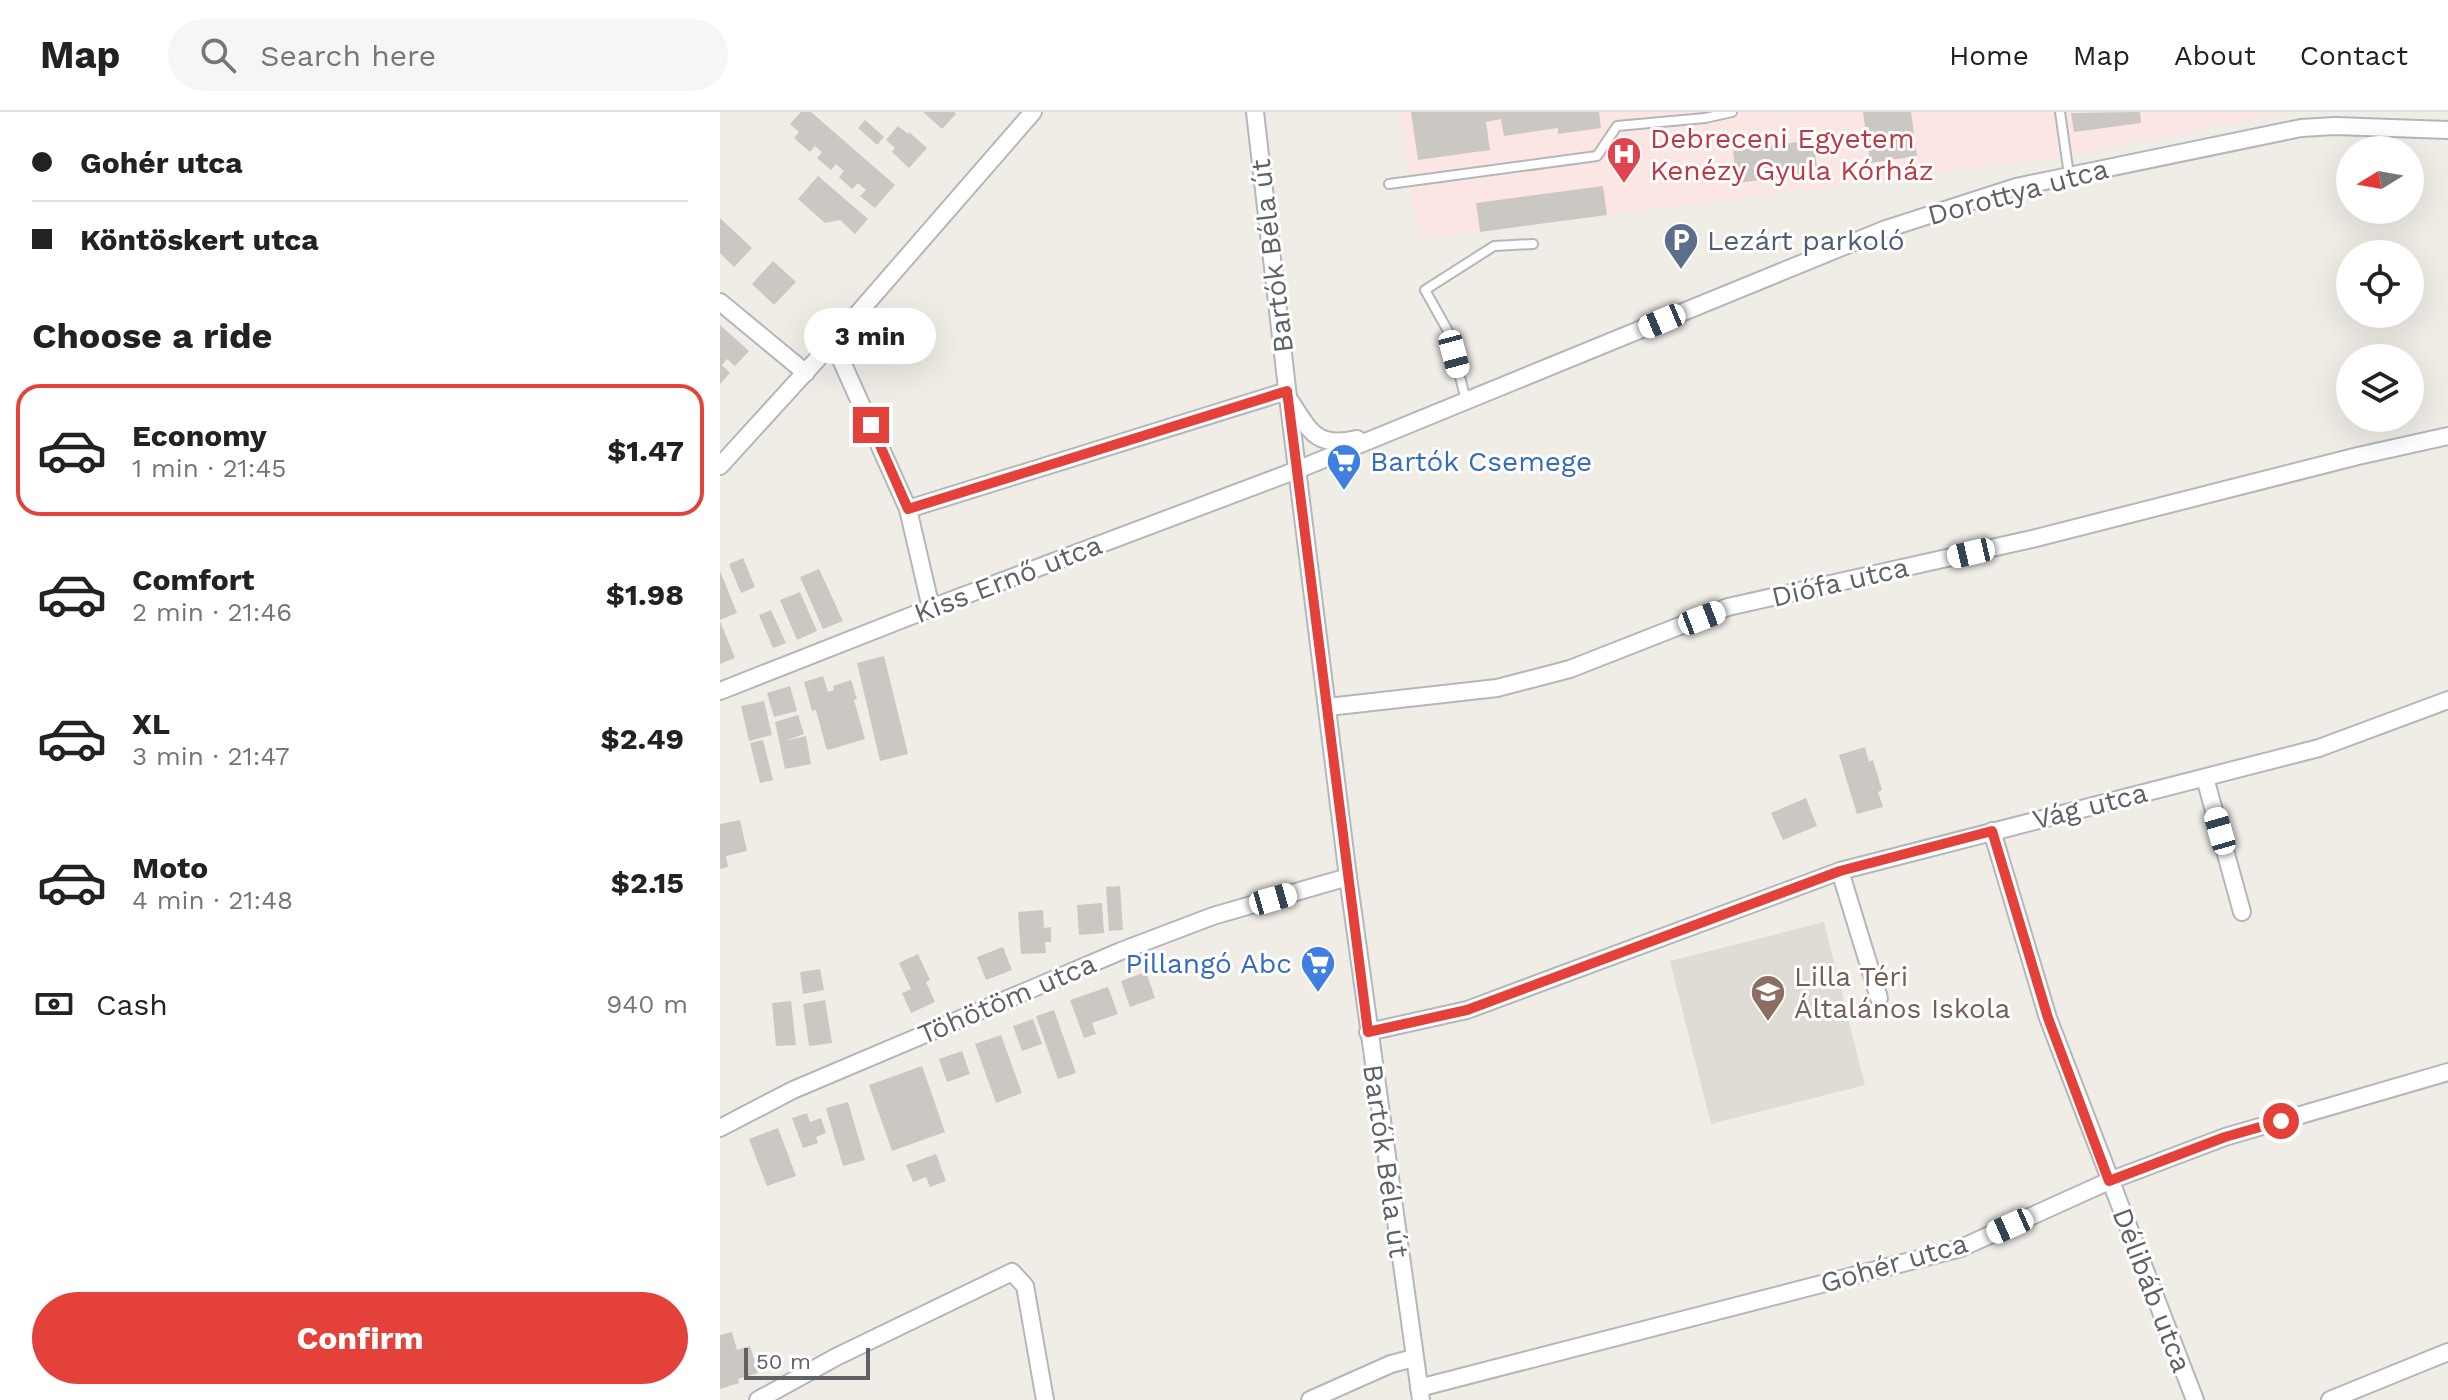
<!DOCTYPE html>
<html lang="en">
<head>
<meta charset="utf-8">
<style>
	:root { --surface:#fff; --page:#f6f6f6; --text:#222; --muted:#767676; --line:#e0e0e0; --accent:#e34139 }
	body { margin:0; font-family:"Work Sans",sans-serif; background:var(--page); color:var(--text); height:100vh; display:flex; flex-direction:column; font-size:30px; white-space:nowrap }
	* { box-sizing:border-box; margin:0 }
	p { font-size:26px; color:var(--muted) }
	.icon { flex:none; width:44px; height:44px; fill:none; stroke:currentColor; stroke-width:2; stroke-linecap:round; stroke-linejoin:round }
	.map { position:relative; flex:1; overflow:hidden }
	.drawer { display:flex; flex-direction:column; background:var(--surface); width:720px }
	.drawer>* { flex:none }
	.hud { display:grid; align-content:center; height:176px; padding:0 32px; background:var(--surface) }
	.needle { width:52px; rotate:259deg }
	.tools { position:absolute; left:1616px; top:24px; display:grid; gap:16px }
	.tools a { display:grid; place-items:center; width:88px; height:88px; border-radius:50%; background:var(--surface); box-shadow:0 8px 32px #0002; font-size:40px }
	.scale { position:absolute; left:24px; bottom:20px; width:126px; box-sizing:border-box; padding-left:8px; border:4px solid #5e6266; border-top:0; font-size:22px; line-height:28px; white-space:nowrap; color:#5e6266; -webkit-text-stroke:6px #fff; paint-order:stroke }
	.end { position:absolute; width:36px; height:36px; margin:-18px; border:10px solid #e34139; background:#fff; box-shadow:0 0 0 4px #fff }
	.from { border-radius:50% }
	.bubble { position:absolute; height:56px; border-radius:28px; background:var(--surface); box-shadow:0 8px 32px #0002; font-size:26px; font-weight:700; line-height:56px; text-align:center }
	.car { position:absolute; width:24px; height:48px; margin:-24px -12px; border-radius:10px; box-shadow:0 0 6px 2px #0007; background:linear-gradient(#fff 24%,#345 0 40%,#fff 0 76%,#345 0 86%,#fff 0) }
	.hud b { display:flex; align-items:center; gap:28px; height:76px; font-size:30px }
	.hud b+b { border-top:2px solid var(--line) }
	.hud i { width:20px; height:20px; background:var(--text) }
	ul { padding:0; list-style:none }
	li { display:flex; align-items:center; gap:24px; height:132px; margin:0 16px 12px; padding:0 16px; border:4px solid transparent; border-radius:24px }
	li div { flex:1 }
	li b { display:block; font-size:30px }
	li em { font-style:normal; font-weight:700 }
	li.selected { border-color:var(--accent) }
	li>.icon { width:72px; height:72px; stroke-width:1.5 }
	h2 { padding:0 32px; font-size:36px; line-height:96px }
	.pay { display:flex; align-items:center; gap:20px; height:88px; padding:0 32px; font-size:30px }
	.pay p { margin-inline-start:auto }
	.primary-button { display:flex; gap:16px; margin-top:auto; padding:16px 32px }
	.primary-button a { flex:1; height:92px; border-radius:48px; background:var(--accent); color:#fff; font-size:32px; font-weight:700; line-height:92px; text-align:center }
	header { display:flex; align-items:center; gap:48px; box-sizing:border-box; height:112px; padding:0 40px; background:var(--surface); border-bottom:2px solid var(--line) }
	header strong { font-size:38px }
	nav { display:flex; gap:44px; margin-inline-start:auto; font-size:28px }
	.search { width:560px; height:72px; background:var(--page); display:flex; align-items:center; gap:20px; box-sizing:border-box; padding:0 28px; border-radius:44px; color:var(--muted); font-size:30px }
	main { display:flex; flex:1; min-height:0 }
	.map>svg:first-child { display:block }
	.education { fill:#dfdcd5 }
	.medical { fill:#fbe6e4 }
	.building { fill:#cbc8c4 }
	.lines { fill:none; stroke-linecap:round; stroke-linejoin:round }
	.service-casing { stroke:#b4b7ba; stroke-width:12 }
	.minor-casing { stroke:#b4b7ba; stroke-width:20 }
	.service { stroke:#fff; stroke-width:8 }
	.minor { stroke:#fff; stroke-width:16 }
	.route { stroke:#e34139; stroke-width:10 }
	.labels { text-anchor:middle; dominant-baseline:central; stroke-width:6; stroke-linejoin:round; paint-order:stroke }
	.health-label { font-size:28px; fill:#be3a42; stroke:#fff; text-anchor:start }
	.street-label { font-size:28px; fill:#5e6266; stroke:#fff }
	.service-label { font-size:28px; fill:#4e5e75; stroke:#fff; text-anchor:start }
	.shop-label { font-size:28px; fill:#366cbe; stroke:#fff; text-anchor:start }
	.education-label { font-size:28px; fill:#785e54; stroke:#fff; text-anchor:start }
</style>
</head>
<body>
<header>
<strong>Map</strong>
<div class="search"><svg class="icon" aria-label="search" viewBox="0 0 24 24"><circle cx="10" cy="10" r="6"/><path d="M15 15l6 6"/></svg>Search here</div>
<nav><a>Home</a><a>Map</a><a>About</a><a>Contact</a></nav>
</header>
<main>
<section class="drawer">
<div class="hud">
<b><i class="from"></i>Gohér utca</b>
<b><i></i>Köntöskert utca</b>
</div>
<h2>Choose a ride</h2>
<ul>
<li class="selected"><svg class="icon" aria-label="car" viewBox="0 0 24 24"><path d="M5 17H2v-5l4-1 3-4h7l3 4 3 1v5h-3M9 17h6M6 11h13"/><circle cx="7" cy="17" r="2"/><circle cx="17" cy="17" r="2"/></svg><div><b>Economy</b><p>1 min · 21:45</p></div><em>$1.47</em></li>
<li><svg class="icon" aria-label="car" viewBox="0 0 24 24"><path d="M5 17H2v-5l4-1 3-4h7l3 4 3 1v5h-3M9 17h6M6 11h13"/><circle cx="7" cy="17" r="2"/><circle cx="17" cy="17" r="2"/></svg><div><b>Comfort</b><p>2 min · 21:46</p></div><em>$1.98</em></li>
<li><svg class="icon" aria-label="car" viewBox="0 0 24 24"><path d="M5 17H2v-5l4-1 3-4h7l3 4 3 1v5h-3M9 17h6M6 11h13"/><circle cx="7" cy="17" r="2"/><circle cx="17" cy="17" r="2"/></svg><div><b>XL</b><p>3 min · 21:47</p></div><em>$2.49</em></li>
<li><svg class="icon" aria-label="car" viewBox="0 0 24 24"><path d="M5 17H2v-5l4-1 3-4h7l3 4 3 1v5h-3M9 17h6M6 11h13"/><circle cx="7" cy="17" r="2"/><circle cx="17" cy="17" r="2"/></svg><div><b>Moto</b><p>4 min · 21:48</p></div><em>$2.15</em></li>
</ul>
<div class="pay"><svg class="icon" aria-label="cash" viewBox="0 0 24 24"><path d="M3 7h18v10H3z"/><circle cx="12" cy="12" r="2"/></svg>Cash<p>940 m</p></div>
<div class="primary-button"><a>Confirm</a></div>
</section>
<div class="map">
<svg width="1728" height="1288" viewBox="0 0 1728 1288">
	<rect width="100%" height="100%" fill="#f0ede7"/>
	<polygon class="education" points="1104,810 1145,973 991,1012 950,849"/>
	<polygon class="medical" points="679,0 1568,0 1346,44 699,127"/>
	<g class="building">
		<polygon points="81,0 91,0 175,73 155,96 140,84 146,78 138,71 132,77 119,65 124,59 116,52 111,58 97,46 102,40 95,34 90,40 74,26 79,20 70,12"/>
		<polygon points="203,0 234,0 236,2 222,17"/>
		<polygon points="691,0 879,0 881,16 838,22 838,16 784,24 781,7 766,10 770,38 698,48"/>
		<polygon points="1143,0 1191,0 1197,44 1150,51"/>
		<polygon points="1420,0 1421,11 1354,20 1351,1"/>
		<polygon points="145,8 164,25 157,33 138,16"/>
		<polygon points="178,14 188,22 189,20 207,36 189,56 172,40 175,36 166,28"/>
		<polygon points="1093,28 1098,61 1017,71 1013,39"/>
		<polygon points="98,64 148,107 135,122 120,108 105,111 78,87"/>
		<polygon points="883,74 887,103 760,120 756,91"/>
		<polygon points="0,106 32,136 14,155 0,141"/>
		<polygon points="53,149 76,170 54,193 32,172"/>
		<polygon points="0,213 29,239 15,254 7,247 2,253 10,261 0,272"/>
		<polygon points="23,446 35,475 21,481 9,452"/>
		<polygon points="99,457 123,509 103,517 80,465"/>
		<polygon points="0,459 17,501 0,508"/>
		<polygon points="80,480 97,519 77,528 60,488"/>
		<polygon points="51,498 66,531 53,536 39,503"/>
		<polygon points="0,509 15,546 0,552"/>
		<polygon points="164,544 188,642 160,649 137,551"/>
		<polygon points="103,564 108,580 114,578 113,574 131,568 137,587 134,588 145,627 108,638 106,636 96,598 92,599 84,570"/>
		<polygon points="70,574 77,599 54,605 47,581"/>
		<polygon points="44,589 52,623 29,629 21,594"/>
		<polygon points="78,603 84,622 65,629 86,624 91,652 65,657 55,610"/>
		<polygon points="43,628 53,668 40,671 30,631"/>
		<polygon points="1145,635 1149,650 1153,648 1162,678 1158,680 1163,695 1137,702 1119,643"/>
		<polygon points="1086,686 1097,714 1063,728 1051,701"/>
		<polygon points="20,708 27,739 6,744 8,755 0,757 0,712"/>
		<polygon points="400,774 403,818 389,819 386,775"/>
		<polygon points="382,791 384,821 359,823 357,793"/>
		<polygon points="323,798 324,816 331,815 331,830 325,830 326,841 301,842 298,800"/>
		<polygon points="283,835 292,858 266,868 257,845"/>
		<polygon points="198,842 210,868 206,870 215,890 191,901 182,881 191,877 179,851"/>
		<polygon points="100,857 104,878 83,882 80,860"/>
		<polygon points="426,860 435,886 410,895 401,869"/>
		<polygon points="388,875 398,902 372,911 376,922 364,926 350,888"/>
		<polygon points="105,888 112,931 89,934 83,892"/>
		<polygon points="71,889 76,933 56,934 52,891"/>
		<polygon points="334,898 356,961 338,967 316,904"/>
		<polygon points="313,907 322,932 302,939 293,914"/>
		<polygon points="281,923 302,981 276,991 255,932"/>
		<polygon points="242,939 250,962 227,970 219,947"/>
		<polygon points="202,954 225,1020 172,1039 149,973"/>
		<polygon points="128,990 145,1048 123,1054 106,996"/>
		<polygon points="87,1001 90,1010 101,1006 106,1021 96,1025 98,1031 83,1036 72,1006"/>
		<polygon points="58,1016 76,1064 47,1074 29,1027"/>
		<polygon points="216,1042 226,1069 210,1075 206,1065 193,1070 186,1053"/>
		<polygon points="12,1220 17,1238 30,1234 38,1261 18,1267 19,1271 0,1277 0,1223"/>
	</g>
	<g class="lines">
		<g class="service-casing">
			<g id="service">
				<polyline points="1340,0 1349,63"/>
				<polyline points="669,72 877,44 897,14 985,6 1012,0"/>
				<polyline points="746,288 728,219 705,178 774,134 813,132"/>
			</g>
		</g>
		<g class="minor-casing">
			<g id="minor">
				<polyline points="535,0 568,285 628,765 701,1288"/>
				<polyline points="0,190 86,261"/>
				<polyline points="113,230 188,397 211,496"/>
				<path d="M571,290C591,321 597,336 637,327"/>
				<polyline points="0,354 113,230 313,0"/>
				<polyline points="188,397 567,279"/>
				<polyline points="0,579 211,496 577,358 1166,117 1296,75 1581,16 1615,14 1728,18"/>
				<polyline points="608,595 777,576 850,557 1008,495 1312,427 1638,344 1728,324"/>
				<polyline points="1485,666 1522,800"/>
				<polyline points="1272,719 1328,906 1475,1288"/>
				<polyline points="1120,759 1159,886"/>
				<polyline points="648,920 747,898 1120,759 1599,636 1728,588"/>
				<polyline points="0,1016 73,978 401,839 493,804 628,765"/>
				<polyline points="699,1276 1241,1136 1389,1069 1505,1025 1728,960"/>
				<polyline points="38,1288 116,1245 292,1160 305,1174 325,1288"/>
				<polyline points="590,1288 671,1252 694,1246"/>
				<polyline points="1610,1288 1728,1240"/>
			</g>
		</g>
		<use href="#service" class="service"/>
		<use href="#minor" class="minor"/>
	</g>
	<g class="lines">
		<polyline class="route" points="151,313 188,397 567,279 648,920 747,898 1120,759 1272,719 1328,906 1389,1069 1505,1025 1561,1009"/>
	</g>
	<defs>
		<g id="hospital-pin" transform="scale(1.8)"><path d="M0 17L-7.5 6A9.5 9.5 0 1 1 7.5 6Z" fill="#e0444e" stroke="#fff"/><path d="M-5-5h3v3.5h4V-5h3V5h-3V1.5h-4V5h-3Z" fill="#fff"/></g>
		<g id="parking-pin" transform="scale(1.8)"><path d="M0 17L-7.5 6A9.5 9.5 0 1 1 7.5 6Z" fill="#5c6f8a" stroke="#fff"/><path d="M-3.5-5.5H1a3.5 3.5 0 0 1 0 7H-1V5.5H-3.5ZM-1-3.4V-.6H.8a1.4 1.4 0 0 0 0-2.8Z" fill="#fff"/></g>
		<g id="supermarket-pin" transform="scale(1.8)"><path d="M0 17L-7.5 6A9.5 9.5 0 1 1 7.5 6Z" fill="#3f7fe0" stroke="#fff"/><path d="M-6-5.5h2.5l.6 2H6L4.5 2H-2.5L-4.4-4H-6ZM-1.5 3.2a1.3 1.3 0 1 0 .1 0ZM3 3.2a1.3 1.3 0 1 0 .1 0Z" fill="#fff"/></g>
		<g id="school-pin" transform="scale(1.8)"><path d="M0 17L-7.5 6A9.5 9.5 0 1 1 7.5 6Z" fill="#8d6e63" stroke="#fff"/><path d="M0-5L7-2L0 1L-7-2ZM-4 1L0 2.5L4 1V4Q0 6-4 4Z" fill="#fff"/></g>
	</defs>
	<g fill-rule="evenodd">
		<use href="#hospital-pin" x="904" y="42"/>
		<use href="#parking-pin" x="961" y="128"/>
		<use href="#supermarket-pin" x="624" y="349"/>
		<use href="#supermarket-pin" x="598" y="851"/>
		<use href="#school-pin" x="1048" y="880"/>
	</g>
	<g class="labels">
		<g class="health-label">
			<text x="930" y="26">Debreceni Egyetem<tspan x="930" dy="32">Kenézy Gyula Kórház</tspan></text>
		</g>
		<g class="street-label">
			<text transform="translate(1298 80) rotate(-15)">Dorottya utca</text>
			<text transform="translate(552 144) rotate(-97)">Bartók Béla út</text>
			<text transform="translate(288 467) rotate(-21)">Kiss Ernő utca</text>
			<text transform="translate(1120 470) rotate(-13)">Diófa utca</text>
			<text transform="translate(1370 694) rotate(-14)">Vág utca</text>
			<text transform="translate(287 887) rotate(-23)">Töhötöm utca</text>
			<text transform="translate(666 1049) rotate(82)">Bartók Béla út</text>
			<text transform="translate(1174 1151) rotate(-16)">Gohér utca</text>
			<text transform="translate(1432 1178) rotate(69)">Délibáb utca</text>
		</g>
		<g class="service-label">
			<text x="987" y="128">Lezárt parkoló</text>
		</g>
		<g class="shop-label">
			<text x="650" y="349">Bartók Csemege</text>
			<text x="572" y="851" text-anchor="end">Pillangó Abc</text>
		</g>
		<g class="education-label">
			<text x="1074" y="864">Lilla Téri<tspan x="1074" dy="32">Általános Iskola</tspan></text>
		</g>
	</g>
</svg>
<div class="tools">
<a><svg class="needle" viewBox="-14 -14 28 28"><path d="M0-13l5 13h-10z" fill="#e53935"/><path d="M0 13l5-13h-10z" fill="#767676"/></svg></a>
<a><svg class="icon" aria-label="locate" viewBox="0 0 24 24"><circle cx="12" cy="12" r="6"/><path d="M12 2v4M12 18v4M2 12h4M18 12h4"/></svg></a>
<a><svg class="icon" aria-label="layers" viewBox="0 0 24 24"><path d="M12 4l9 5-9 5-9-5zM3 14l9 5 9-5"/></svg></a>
</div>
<div class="scale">50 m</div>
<i class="end from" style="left:1561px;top:1009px"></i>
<i class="end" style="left:151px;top:313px"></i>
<div class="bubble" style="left:84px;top:196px;width:132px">3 min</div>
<i class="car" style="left:942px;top:209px;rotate:247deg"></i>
<i class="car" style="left:734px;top:242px;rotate:165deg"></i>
<i class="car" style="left:1251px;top:441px;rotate:257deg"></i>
<i class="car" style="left:982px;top:506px;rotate:69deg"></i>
<i class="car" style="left:1500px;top:719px;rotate:344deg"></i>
<i class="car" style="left:553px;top:787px;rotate:74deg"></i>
<i class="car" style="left:1290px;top:1114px;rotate:246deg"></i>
</div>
</main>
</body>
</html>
